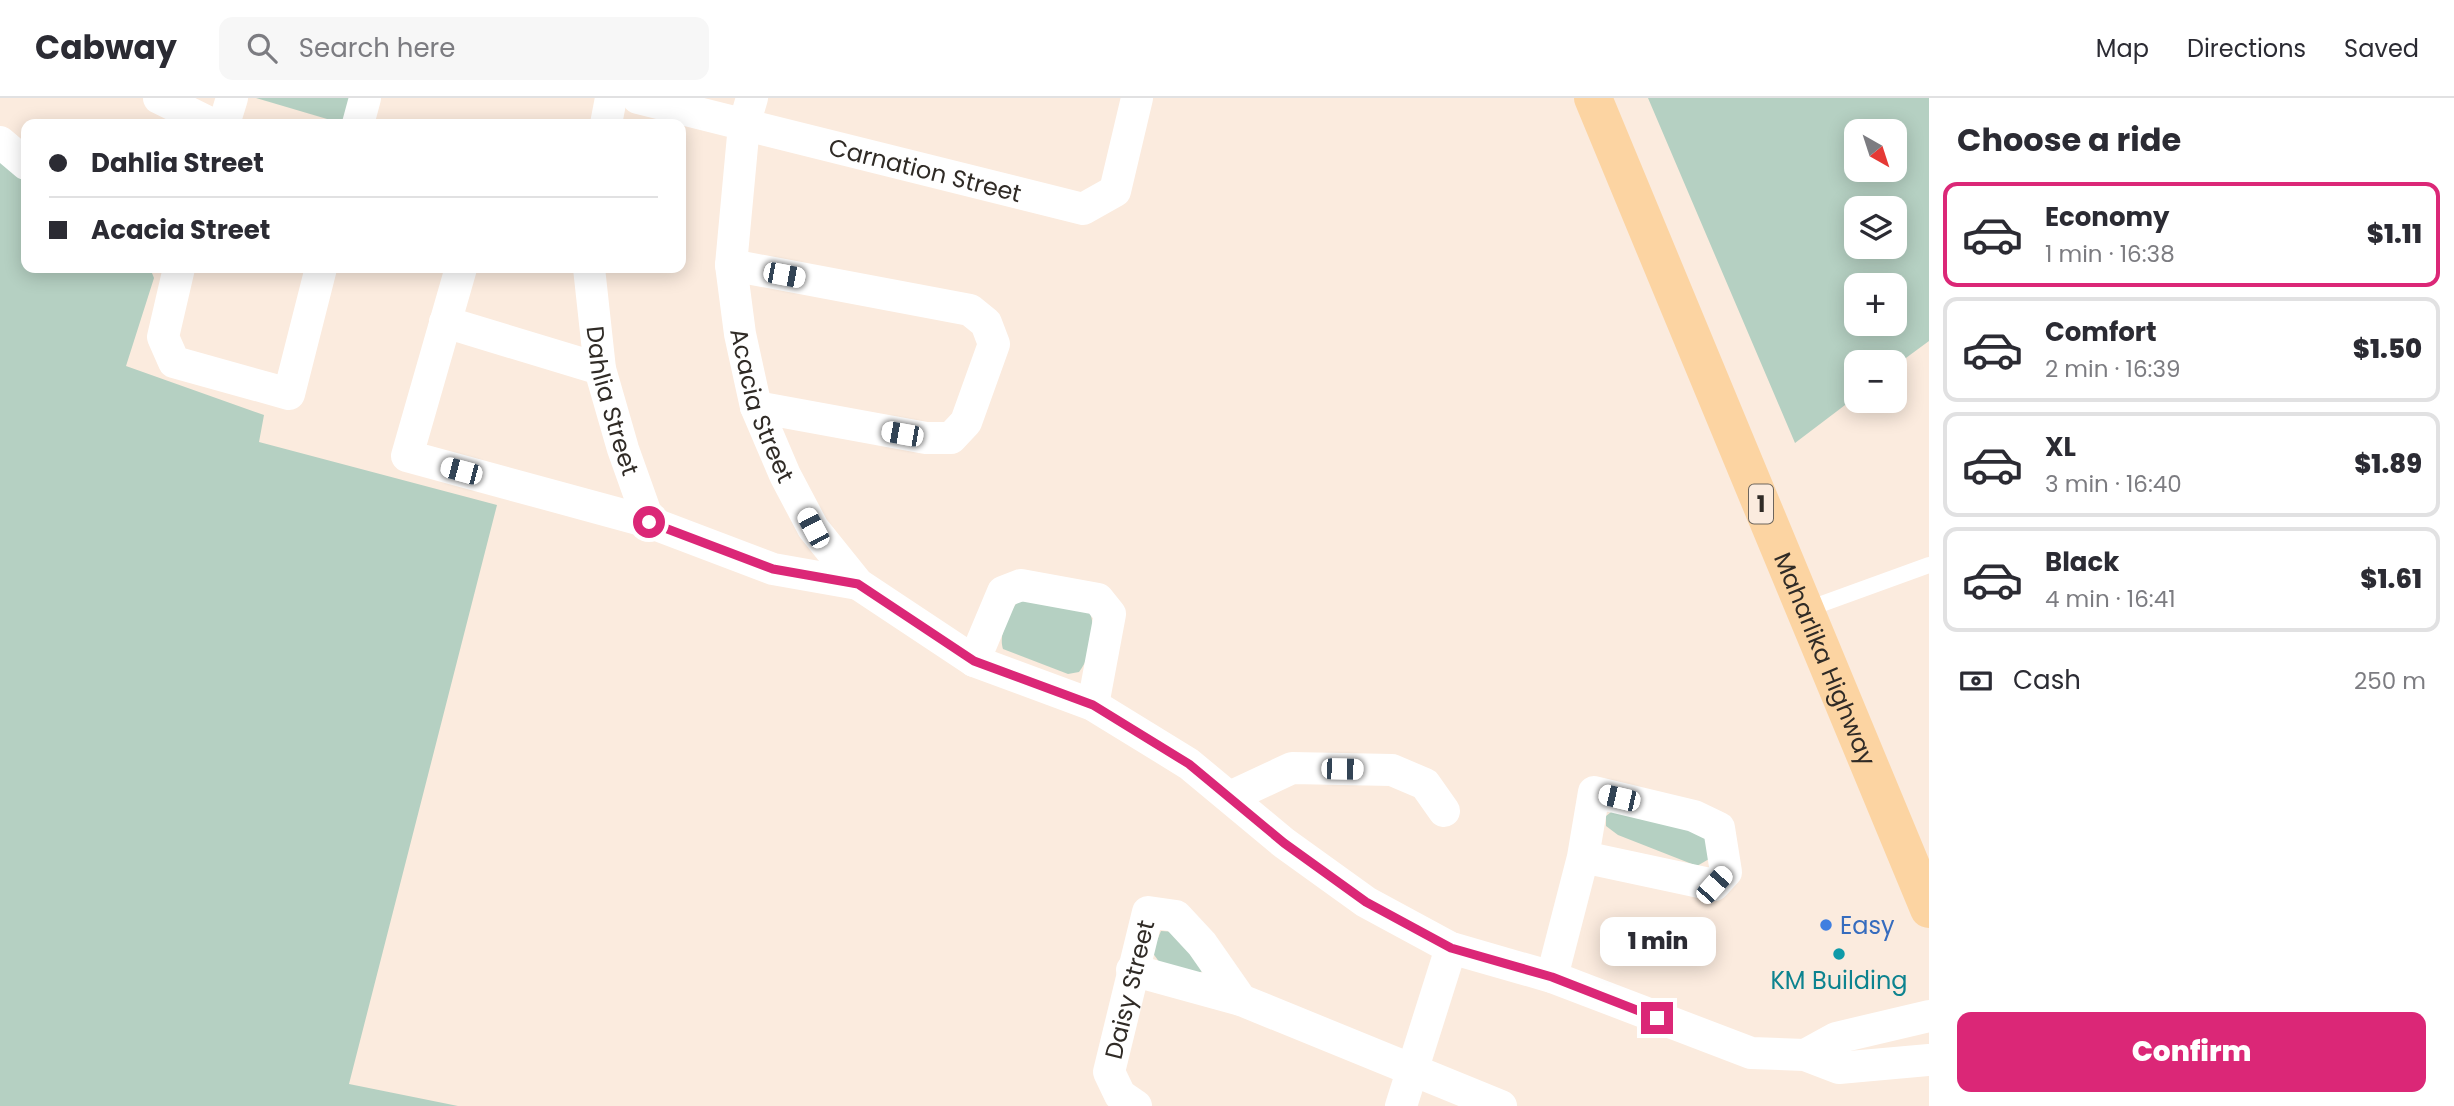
<!DOCTYPE html>
<html lang="en">
<head>
<meta charset="utf-8">
<style>
	:root { --surface:#fff; --page:#f7f7f7; --text:#2b2b33; --muted:#7c7c81; --line:#e1e1e2; --accent:#db2777 }
	body { margin:0; font-family:Poppins,sans-serif; background:var(--page); color:var(--text); height:100vh; display:flex; flex-direction:column; font-size:26px; white-space:nowrap }
	* { box-sizing:border-box; margin:0 }
	p { font-size:23px; color:var(--muted) }
	.icon { flex:none; width:38px; height:38px; fill:none; stroke:currentColor; stroke-width:2; stroke-linecap:round; stroke-linejoin:round }
	.map { position:relative; flex:1; overflow:hidden }
	.drawer { display:flex; flex-direction:column; background:var(--surface); width:525px }
	.drawer>* { flex:none }
	.banner { position:absolute; left:21px; top:21px; width:665px; height:154px; border-radius:14px; box-shadow:0 4px 18px #0003; display:grid; align-content:center; height:154px; padding:0 28px; background:var(--surface) }
	.needle { width:46px; rotate:141deg }
	.tools { position:absolute; left:1844px; top:21px; display:grid; gap:14px }
	.tools a { display:grid; place-items:center; width:63px; height:63px; border-radius:14px; background:var(--surface); box-shadow:0 4px 18px #0003; font-size:35px }
	.end { position:absolute; width:32px; height:32px; margin:-16px; border:9px solid #db2777; background:#fff; box-shadow:0 0 0 4px #fff }
	.from { border-radius:50% }
	.bubble { position:absolute; height:49px; border-radius:14px; background:var(--surface); box-shadow:0 4px 18px #0003; font-size:23px; font-weight:800; line-height:49px; text-align:center }
	.car { position:absolute; width:21px; height:42px; margin:-21px -10px; border-radius:9px; box-shadow:0 0 5px 2px #0007; background:linear-gradient(#fff 24%,#345 0 40%,#fff 0 76%,#345 0 86%,#fff 0) }
	.banner b { display:flex; align-items:center; gap:24px; height:66px; font-size:26px }
	.banner b+b { border-top:2px solid var(--line) }
	.banner i { width:18px; height:18px; background:var(--text) }
	ul { padding:0; list-style:none }
	li { display:flex; align-items:center; gap:21px; height:105px; margin:0 14px 10px; padding:0 14px; border:4px solid var(--line); border-radius:14px }
	li div { flex:1 }
	li b { display:block; font-size:26px }
	li em { font-style:normal; font-weight:800 }
	li.current { border-color:var(--accent) }
	li>.icon { width:63px; height:63px; stroke-width:1.5 }
	h2 { padding:0 28px; font-size:32px; line-height:84px }
	.pay { display:flex; align-items:center; gap:18px; height:77px; padding:0 28px; font-size:26px }
	.pay p { margin-inline-start:auto }
	.button { display:flex; gap:14px; margin-top:auto; padding:14px 28px }
	.button a { flex:1; height:80px; border-radius:14px; background:var(--accent); color:#fff; font-size:28px; font-weight:800; line-height:80px; text-align:center }
	header { display:flex; align-items:center; gap:42px; box-sizing:border-box; height:98px; padding:0 35px; background:var(--surface); border-bottom:2px solid var(--line) }
	header strong { font-size:33px }
	nav { display:flex; gap:38px; margin-inline-start:auto; font-size:24px }
	.search { width:490px; height:63px; background:var(--page); display:flex; align-items:center; gap:18px; box-sizing:border-box; padding:0 24px; border-radius:14px; color:var(--muted); font-size:26px }
	main { display:flex; flex:1; min-height:0 }
	.map>svg:first-child { display:block }
	.green { fill:#b5d0c2; fill-rule:evenodd }
	.lines { fill:none; stroke-linecap:round; stroke-linejoin:round }
	.service { stroke:#fff; stroke-width:16 }
	.minor { stroke:#fff; stroke-width:32 }
	.trunk { stroke:#fcd4a2; stroke-width:38 }
	.route { stroke:#db2777; stroke-width:9 }
	.shop-dot { fill:#3f7fe0; stroke:#fbebde; stroke-width:2.5 }
	.culture-dot { fill:#0f9aa8; stroke:#fbebde; stroke-width:2.5 }
	.labels { text-anchor:middle; dominant-baseline:central; stroke-width:7; stroke-linejoin:round; paint-order:stroke }
	.shield { fill:#fbebde; stroke:#6d655d; stroke-width:2 }
	.shield-label { font-size:23px; font-weight:bold; fill:#302b26 }
	.street-label { font-size:24px; fill:#302b26; stroke:#fbebde }
	.shop-label { font-size:24px; fill:#366cbe; stroke:#fbebde; text-anchor:start }
	.culture-label { font-size:24px; fill:#0d838f; stroke:#fbebde }
</style>
</head>
<body>
<header>
<strong>Cabway</strong>
<div class="search"><svg class="icon" aria-label="search" viewBox="0 0 24 24"><circle cx="10" cy="10" r="6"/><path d="M15 15l6 6"/></svg>Search here</div>
<nav><a>Map</a><a>Directions</a><a>Saved</a></nav>
</header>
<main>
<div class="map">
<svg width="1929" height="1008" viewBox="0 0 1929 1008">
	<rect width="100%" height="100%" fill="#fbebde"/>
	<g class="green">
		<polygon points="256,0 351,0 344,26"/>
		<path d="M1648,0H1929V243L1895,268V264H1857V298L1795,345ZM1895,33V72H1857V33ZM1857,110H1895V149H1857ZM1895,187V226H1857V187Z"/>
		<polygon points="0,63 26,85 26,170 150,170 154,180 126,268 264,317 259,344 497,407 349,986 458,1008 0,1008"/>
		<path d="M1019,502L1088,511C1098,527 1091,559 1079,574L1068,576L1003,551C998,536 1009,513 1019,502Z"/>
		<polygon points="1615,711 1698,729 1709,742 1709,761 1697,768 1618,737 1606,728 1606,718"/>
		<polygon points="1161,833 1177,834 1203,873 1193,877 1160,865 1152,854"/>
	</g>
	<g class="lines">
		<polyline class="service" points="1805,512 1929,467"/>
		<g class="minor">
			<polyline points="159,0 212,26"/>
			<path id="s1" d="M638,0L1083,111L1115,93L1137,0"/>
			<path id="s2" d="M752,0L744,27L731,167L740,236L756,309L785,377L813,430L858,486L974,563L1093,607L1189,666L1284,745L1366,804L1451,850L1552,879L1751,955L1805,957L1839,970L1929,962"/>
			<polyline points="224,26 232,0"/>
			<polyline points="358,26 365,0"/>
			<polyline points="606,26 611,0"/>
			<polyline points="0,44 26,66"/>
			<polyline points="731,167 970,212 986,225 994,246 966,324 951,340 926,340 756,309"/>
			<polyline points="179,170 163,239 174,264 289,296 321,170"/>
			<polyline points="461,170 407,358 649,424"/>
			<path id="s3" d="M589,170L600,271L623,351L649,424L773,471L858,486"/>
			<polyline points="445,224 600,271"/>
			<polyline points="974,563 1003,494 1021,487 1098,501 1110,516 1093,607"/>
			<polyline points="1232,698 1292,670 1392,672 1425,686 1444,713"/>
			<polyline points="1132,872 1241,902 1501,1008"/>
			<polyline points="1552,879 1583,759 1594,694 1694,718 1719,730 1726,774 1714,787 1583,759"/>
			<polyline points="1805,957 1836,940 1929,918"/>
			<path id="s4" d="M1136,1008L1120,997L1109,974L1148,814L1176,818L1202,846L1241,902"/>
			<polyline points="1401,1008 1451,850"/>
		</g>
		<path class="trunk" id="s5" d="M1593,0L1929,811"/>
	</g>
	<g class="lines">
		<polyline class="route" points="649,424 773,471 858,486 974,563 1093,607 1189,666 1284,745 1366,804 1451,850 1552,879 1657,920"/>
	</g>
	<circle class="shop-dot" cx="1826" cy="827" r="7"/>
	<circle class="culture-dot" cx="1839" cy="856" r="7"/>
	<g class="labels">
		<rect class="shield" x="1749" y="386.5" width="24" height="39" rx="5"/>
		<g class="shield-label">
			<text x="1761" y="406">1</text>
		</g>
		<g class="street-label">
			<text stroke="none"><textPath href="#s1" startOffset="296">Carnation Street</textPath></text>
			<text stroke="none"><textPath href="#s3" startOffset="135">Dahlia Street</textPath></text>
			<text stroke="none"><textPath href="#s2" startOffset="313">Acacia Street</textPath></text>
			<text stroke="none"><textPath href="#s5" startOffset="607">Maharlika Highway</textPath></text>
			<text stroke="none"><textPath href="#s4" startOffset="130">Daisy Street</textPath></text>
		</g>
		<g class="shop-label">
			<text x="1840" y="827">Easy</text>
		</g>
		<g class="culture-label">
			<text x="1839" y="882">KM Building</text>
		</g>
	</g>
</svg>
<div class="tools">
<a><svg class="needle" viewBox="-14 -14 28 28"><path d="M0-13l5 13h-10z" fill="#e53935"/><path d="M0 13l5-13h-10z" fill="#7c7c81"/></svg></a>
<a><svg class="icon" aria-label="layers" viewBox="0 0 24 24"><path d="M12 4l9 5-9 5-9-5zM3 14l9 5 9-5"/></svg></a>
<a>+</a>
<a>−</a>
</div>
<i class="end from" style="left:649px;top:424px"></i>
<i class="end" style="left:1657px;top:920px"></i>
<div class="bubble" style="left:1600px;top:819px;width:116px">1 min</div>
<i class="car" style="left:784px;top:177px;rotate:101deg"></i>
<i class="car" style="left:902px;top:336px;rotate:280deg"></i>
<i class="car" style="left:461px;top:373px;rotate:285deg"></i>
<i class="car" style="left:813px;top:430px;rotate:332deg"></i>
<i class="car" style="left:1342px;top:671px;rotate:91deg"></i>
<i class="car" style="left:1619px;top:700px;rotate:283deg"></i>
<i class="car" style="left:1714px;top:787px;rotate:42deg"></i>
<div class="banner">
<b><i class="from"></i>Dahlia Street</b>
<b><i></i>Acacia Street</b>
</div>
</div>
<section class="drawer">
<h2>Choose a ride</h2>
<ul>
<li class="current"><svg class="icon" aria-label="car" viewBox="0 0 24 24"><path d="M5 17H2v-5l4-1 3-4h7l3 4 3 1v5h-3M9 17h6M6 11h13"/><circle cx="7" cy="17" r="2"/><circle cx="17" cy="17" r="2"/></svg><div><b>Economy</b><p>1 min · 16:38</p></div><em>$1.11</em></li>
<li><svg class="icon" aria-label="car" viewBox="0 0 24 24"><path d="M5 17H2v-5l4-1 3-4h7l3 4 3 1v5h-3M9 17h6M6 11h13"/><circle cx="7" cy="17" r="2"/><circle cx="17" cy="17" r="2"/></svg><div><b>Comfort</b><p>2 min · 16:39</p></div><em>$1.50</em></li>
<li><svg class="icon" aria-label="car" viewBox="0 0 24 24"><path d="M5 17H2v-5l4-1 3-4h7l3 4 3 1v5h-3M9 17h6M6 11h13"/><circle cx="7" cy="17" r="2"/><circle cx="17" cy="17" r="2"/></svg><div><b>XL</b><p>3 min · 16:40</p></div><em>$1.89</em></li>
<li><svg class="icon" aria-label="car" viewBox="0 0 24 24"><path d="M5 17H2v-5l4-1 3-4h7l3 4 3 1v5h-3M9 17h6M6 11h13"/><circle cx="7" cy="17" r="2"/><circle cx="17" cy="17" r="2"/></svg><div><b>Black</b><p>4 min · 16:41</p></div><em>$1.61</em></li>
</ul>
<div class="pay"><svg class="icon" aria-label="cash" viewBox="0 0 24 24"><path d="M3 7h18v10H3z"/><circle cx="12" cy="12" r="2"/></svg>Cash<p>250 m</p></div>
<div class="button"><a>Confirm</a></div>
</section>
</main>
</body>
</html>
